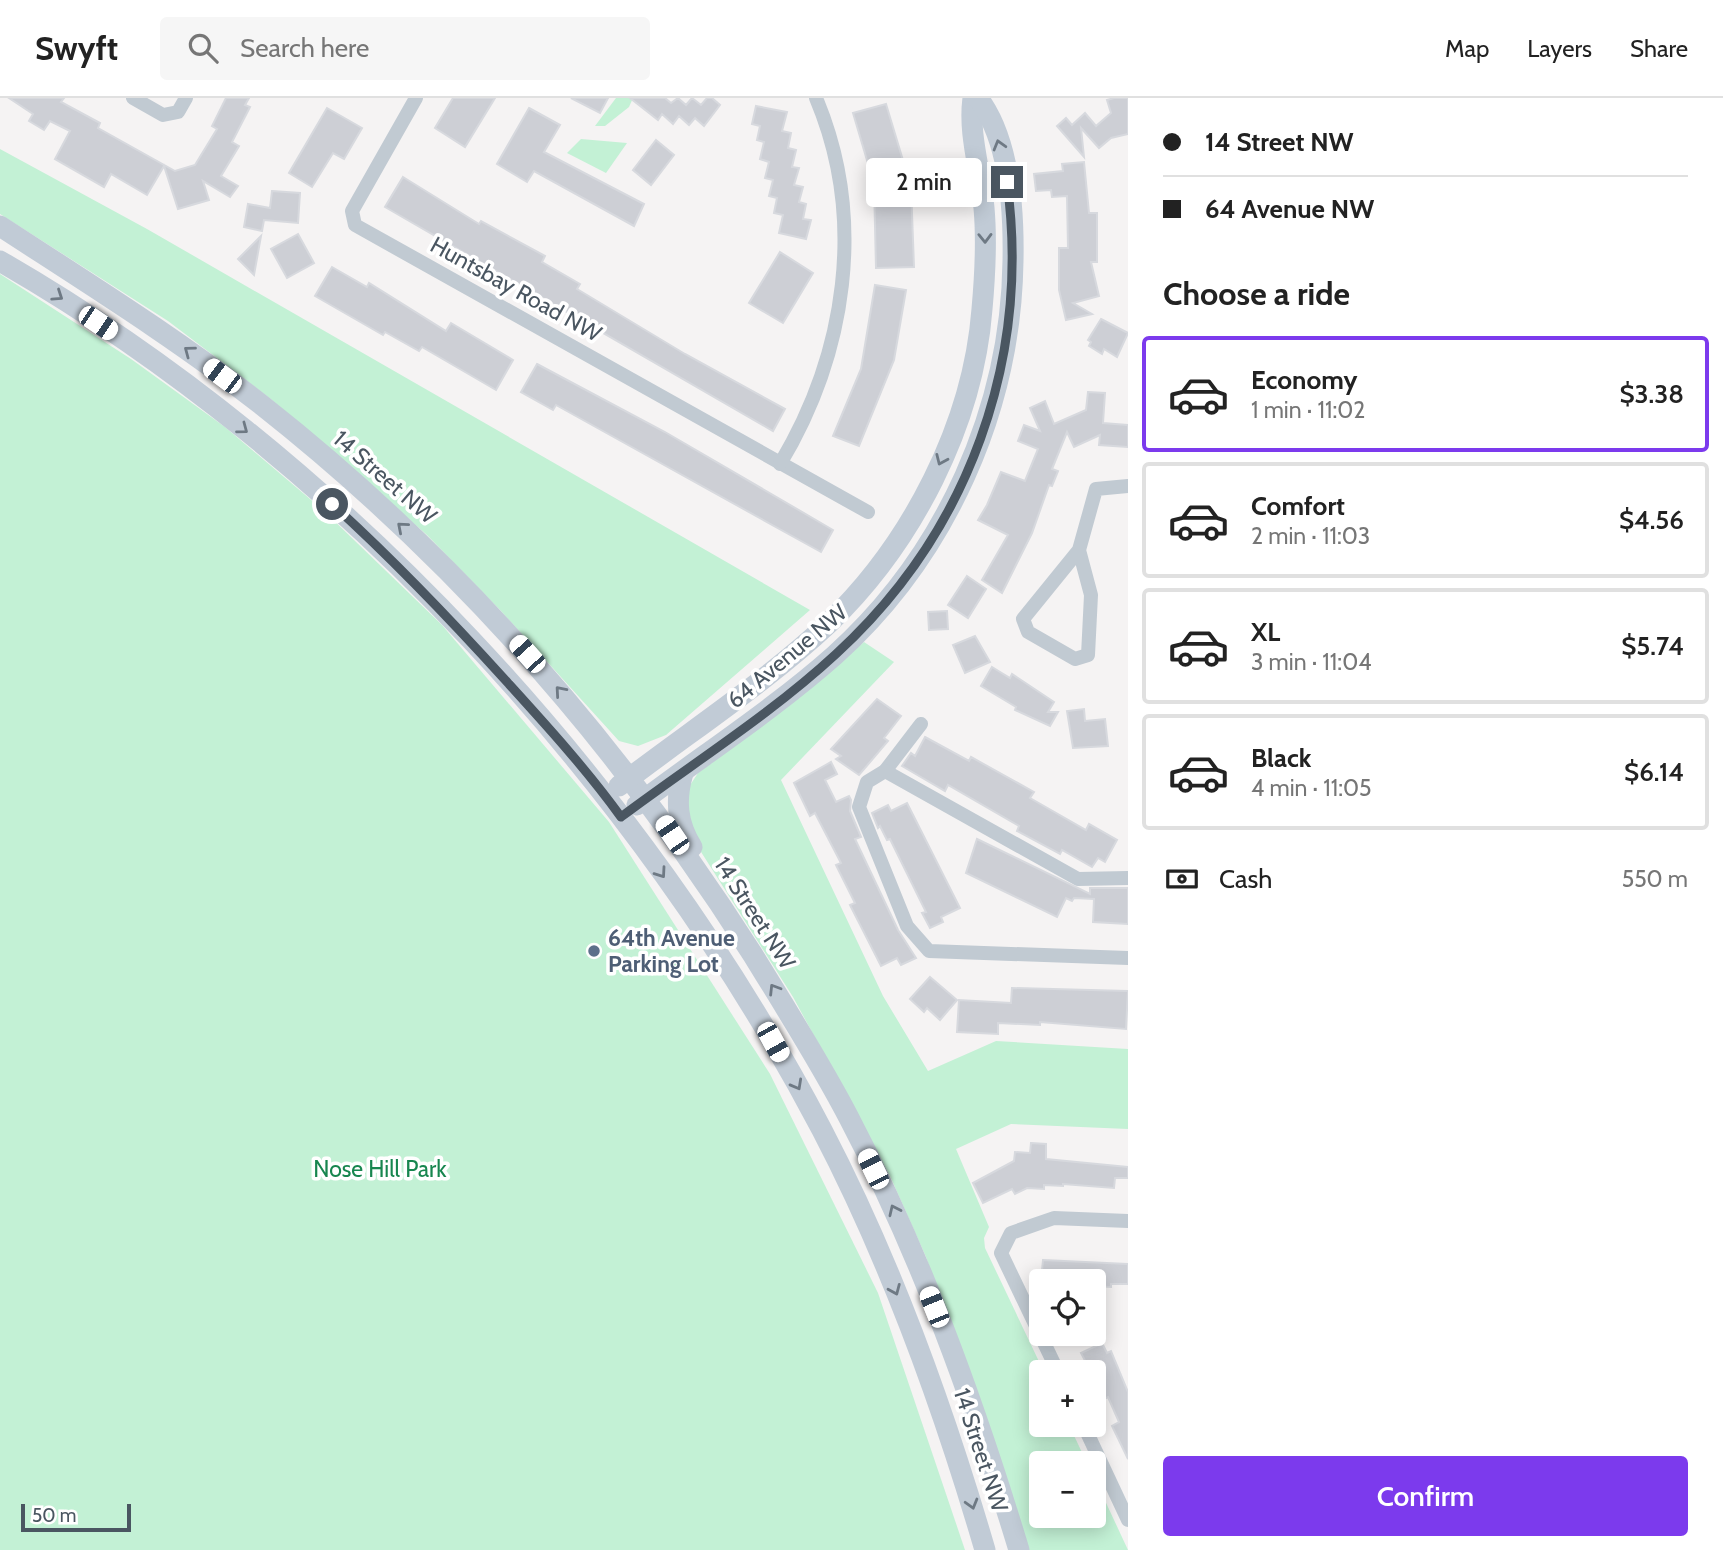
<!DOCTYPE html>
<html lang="en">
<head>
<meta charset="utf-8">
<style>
	:root { --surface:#fff; --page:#f6f6f6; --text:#222; --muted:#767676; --line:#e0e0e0; --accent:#7c3aed }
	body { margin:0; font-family:Cabin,sans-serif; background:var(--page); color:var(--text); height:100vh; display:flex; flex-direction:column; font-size:26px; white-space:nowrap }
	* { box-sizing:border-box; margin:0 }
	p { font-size:23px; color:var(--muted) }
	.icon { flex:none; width:38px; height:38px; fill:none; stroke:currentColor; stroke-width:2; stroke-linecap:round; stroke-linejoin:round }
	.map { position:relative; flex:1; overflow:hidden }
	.details { display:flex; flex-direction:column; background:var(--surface); width:595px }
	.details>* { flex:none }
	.guide { display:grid; align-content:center; height:154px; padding:0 35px; background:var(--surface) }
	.controls { position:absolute; left:1029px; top:1171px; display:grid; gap:14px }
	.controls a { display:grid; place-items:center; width:77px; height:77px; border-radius:7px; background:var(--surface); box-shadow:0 4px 18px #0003; font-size:35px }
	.scale { position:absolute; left:21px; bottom:18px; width:110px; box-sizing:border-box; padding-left:7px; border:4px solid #4a5661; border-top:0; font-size:19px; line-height:24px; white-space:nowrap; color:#4a5661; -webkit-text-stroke:5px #fff; paint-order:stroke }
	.end { position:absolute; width:32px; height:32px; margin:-16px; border:9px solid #4a5661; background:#fff; box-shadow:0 0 0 4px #fff }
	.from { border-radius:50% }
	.bubble { position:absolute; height:49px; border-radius:7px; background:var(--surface); box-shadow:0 4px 18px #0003; font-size:23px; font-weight:600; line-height:49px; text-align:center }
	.car { position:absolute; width:21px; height:42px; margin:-21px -10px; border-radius:9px; box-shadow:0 0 5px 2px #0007; background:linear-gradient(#fff 24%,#345 0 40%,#fff 0 76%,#345 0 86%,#fff 0) }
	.guide b { display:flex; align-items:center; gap:24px; height:66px; font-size:26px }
	.guide b+b { border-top:2px solid var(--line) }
	.guide i { width:18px; height:18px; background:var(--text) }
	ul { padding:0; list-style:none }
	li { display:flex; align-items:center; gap:21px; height:116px; margin:0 14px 10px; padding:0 21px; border:4px solid var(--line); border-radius:7px }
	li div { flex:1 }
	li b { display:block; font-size:26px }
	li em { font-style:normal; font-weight:600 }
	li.on { border-color:var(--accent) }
	li>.icon { width:63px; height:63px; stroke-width:1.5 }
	h2 { padding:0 35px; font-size:32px; line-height:84px }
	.pay { display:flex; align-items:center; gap:18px; height:77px; padding:0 35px; font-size:26px }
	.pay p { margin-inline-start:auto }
	.primary-button { display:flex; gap:14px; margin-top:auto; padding:14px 35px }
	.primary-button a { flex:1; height:80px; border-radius:7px; background:var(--accent); color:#fff; font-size:28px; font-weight:600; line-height:80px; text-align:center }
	header { display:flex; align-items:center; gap:42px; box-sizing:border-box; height:98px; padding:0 35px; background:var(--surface); border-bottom:2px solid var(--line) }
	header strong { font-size:33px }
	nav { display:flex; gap:38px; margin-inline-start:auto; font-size:24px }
	.search { width:490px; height:63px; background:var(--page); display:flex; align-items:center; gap:18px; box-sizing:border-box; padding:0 24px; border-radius:7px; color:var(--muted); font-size:26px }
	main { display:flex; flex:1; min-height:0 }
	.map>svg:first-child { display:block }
	.green { fill:#c3f1d5 }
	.building { fill:#cdcfd5; stroke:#d7d9de; stroke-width:2 }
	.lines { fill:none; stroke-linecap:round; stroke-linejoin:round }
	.street { stroke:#c1cad2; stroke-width:14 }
	.secondary { stroke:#c1cbd6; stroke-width:21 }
	.oneway { stroke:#6e7984 }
	.route { stroke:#4a5661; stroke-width:9 }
	.service-dot { fill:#5c6f8a; stroke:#fff; stroke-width:2.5 }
	.labels { text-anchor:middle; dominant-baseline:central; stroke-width:7; stroke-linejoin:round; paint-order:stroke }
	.street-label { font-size:23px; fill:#4a5661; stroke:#fff }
	.service-label { font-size:23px; font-weight:bold; fill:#4e5e75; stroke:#fff; text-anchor:start }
	.park-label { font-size:23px; fill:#17864f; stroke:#fff }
</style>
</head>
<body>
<header>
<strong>Swyft</strong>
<div class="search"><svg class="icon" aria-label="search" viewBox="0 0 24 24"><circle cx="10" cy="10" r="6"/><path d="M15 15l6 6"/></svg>Search here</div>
<nav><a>Map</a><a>Layers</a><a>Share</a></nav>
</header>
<main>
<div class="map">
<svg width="1128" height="1452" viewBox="0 0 1128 1452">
	<rect width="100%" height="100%" fill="#f5f3f3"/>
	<g class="green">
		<polygon points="616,0 633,0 629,9 605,28 595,28"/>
		<polygon points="581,41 627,45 606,75 567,55"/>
		<polygon points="0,51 147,131 810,512 666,637 638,648 619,643 500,512 427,437 272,302 168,223 0,116"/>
		<polygon points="0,176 131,261 225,329 323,412 442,527 609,724 770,976 878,1195 965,1452 0,1452"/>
		<polygon points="864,544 894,564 781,682 883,898 928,973 996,943 1128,951 1128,1031 1011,1026 956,1051 989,1129 984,1140 985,1150 1044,1274 1041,1274 1041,1326 1069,1327 1087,1365 1041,1365 1041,1418 1094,1418 1094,1379 1128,1452 1027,1452 926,1159 890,1078 793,899 696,746 683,698 698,675 789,607"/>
	</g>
	<g class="building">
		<polygon points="9,0 64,0 61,4 100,25 98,30 175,73 195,67 217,31 212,28 226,0 249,0 245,7 250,9 232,44 239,48 221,78 238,88 230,99 203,83 209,102 178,111 164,68 147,97 111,76 104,89 55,61 70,33 50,23 44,32 29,23 33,16"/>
		<polygon points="453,0 495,0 465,49 435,30"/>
		<polygon points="571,0 608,0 600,15"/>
		<polygon points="630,0 665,0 671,5 678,0 686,7 692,0 701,7 707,0 712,0 720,7 704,28 695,20 689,27 679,18 673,26 662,16 658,22"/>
		<polygon points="1114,0 1128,0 1128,36 1111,40 1099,50 1081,30 1084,59 1057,28 1066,20 1072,27 1085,15 1096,28 1111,15 1107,2"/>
		<polygon points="886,6 911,89 914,169 876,170 874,86 853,15"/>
		<polygon points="756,8 787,14 782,33 791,35 788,50 796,52 792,69 799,70 794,87 803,89 799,104 806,106 803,121 811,122 806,141 779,135 783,117 774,115 777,100 769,98 773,82 765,80 769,64 760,61 764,44 757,42 760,28 752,26"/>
		<polygon points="327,10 362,30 344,61 333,55 312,89 289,75"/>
		<polygon points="529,10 560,27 544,54 644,106 634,128 534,73 527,84 497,66"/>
		<polygon points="656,42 674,57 651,87 633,72"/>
		<polygon points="1084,64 1089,115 1097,115 1097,164 1091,164 1099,198 1073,205 1092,216 1066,222 1059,192 1059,150 1068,150 1067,98 1052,99 1051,92 1036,93 1034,76 1063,73 1062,66"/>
		<polygon points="403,79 479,126 481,123 545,158 542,164 580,186 577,191 685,256 785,311 773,333 385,109"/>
		<polygon points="272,93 300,95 298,125 264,122 262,133 244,129 248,106 270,110"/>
		<polygon points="298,136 314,165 287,180 271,151"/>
		<polygon points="261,138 254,177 238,161"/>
		<polygon points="780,154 813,175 783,225 749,205"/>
		<polygon points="332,169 367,189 369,185 446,233 451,225 513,262 496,292 422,249 419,253 385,234 383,237 315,198"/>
		<polygon points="875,187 906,192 894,262 859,348 833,338 861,271"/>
		<polygon points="1101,221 1128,235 1117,259 1104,251 1102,256 1089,248 1091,244 1088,242"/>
		<polygon points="537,266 665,334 833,432 821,454 556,307 553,312 521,294"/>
		<polygon points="1088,294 1105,295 1103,325 1128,327 1128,349 1099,347 1100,337 1074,349 1067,334 1052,371 1058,373 1052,388 1049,387 1032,435 1002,495 982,482 1008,437 978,422 987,407 1001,374 1025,383 1038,351 1018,343 1024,327 1040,333 1030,310 1045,303 1054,326 1086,312"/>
		<polygon points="967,478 986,491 968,520 948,507"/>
		<polygon points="947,513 948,531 929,532 928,514"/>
		<polygon points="975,538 990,564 965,575 953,547"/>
		<polygon points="992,569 1010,580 1012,576 1054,604 1048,614 1058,614 1050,628 1015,612 1016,609 981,588"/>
		<polygon points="877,601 901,618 884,640 888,643 859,677 836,661 841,658 831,651"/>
		<polygon points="1084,611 1085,623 1105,621 1108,648 1073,650 1067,613"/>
		<polygon points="925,639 969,663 971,659 1034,694 1030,700 1086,732 1089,726 1117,742 1105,764 1098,760 1092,769 1062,752 1060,756 1017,733 1019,728 948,687 945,693 902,668 911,655 915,658"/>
		<polygon points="831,664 837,676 825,682 836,704 849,698 851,702 850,713 861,739 855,741 898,832 916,860 901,867 897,860 881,868 850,807 855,805 836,767 841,765 815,715 810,718 794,685"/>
		<polygon points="907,705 960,810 941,819 943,824 930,830 922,815 926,814 890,741 887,742 880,728 878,730 872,715 888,707 891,713"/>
		<polygon points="977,741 1090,796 1090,790 1128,790 1128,826 1093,824 1094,801 1074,800 1072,803 1066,800 1057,819 966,775"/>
		<polygon points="930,879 957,902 940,922 927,910 924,914 910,901"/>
		<polygon points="1012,890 1128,893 1126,931 1040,924 1040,927 998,925 998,936 957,934 959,902 1011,905"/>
		<polygon points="1031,1045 1046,1046 1046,1061 1128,1069 1128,1080 1115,1080 1114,1090 1063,1086 1063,1088 1044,1087 1044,1091 1027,1090 1015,1096 1012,1091 983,1105 973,1085 1014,1063 1015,1054 1030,1055"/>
		<polygon points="1043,1162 1128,1166 1128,1186 1111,1186 1111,1189 1094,1188 1094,1183 1041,1183"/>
		<polygon points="1102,1245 1107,1255 1111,1253 1128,1294 1128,1361 1112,1328 1119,1324 1108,1299 1104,1301 1094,1274 1091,1274 1081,1255"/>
	</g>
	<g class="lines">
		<g class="street">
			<polyline points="133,0 163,17 178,14 186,0"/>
			<polyline points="416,0 352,113 355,127 868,414"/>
			<path d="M780,366C846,256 867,121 816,0"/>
			<polyline points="1079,452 1091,497 1088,557 1075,561 1028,534 1023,521 1079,452 1096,391 1128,388"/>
			<polyline points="921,626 885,673 867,684 859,709 907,828 929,853 1128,860"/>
			<polyline points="885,673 1078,781 1128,780"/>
			<polyline points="1058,1274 1001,1155 1011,1135 1054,1120 1128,1123"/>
			<polyline points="1083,1326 1128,1422"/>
		</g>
		<g class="secondary">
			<path d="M0,128C89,186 179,242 263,308C458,462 620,648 753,857C786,911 820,964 849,1020C921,1157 974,1304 1019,1452"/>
			<path d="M0,163C339,358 641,686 822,1032C892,1166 943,1308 985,1452"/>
			<path d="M683,675C675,702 677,725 692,749"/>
			<path d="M619,688C689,634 765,585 829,525C912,445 973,327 982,211C985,178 987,144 984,110C981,73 968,37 973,0"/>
			<path d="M637,707C703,657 773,612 835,557C946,457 1011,311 1013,163C1014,111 1010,42 978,0"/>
		</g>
	</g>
	<defs><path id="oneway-chevron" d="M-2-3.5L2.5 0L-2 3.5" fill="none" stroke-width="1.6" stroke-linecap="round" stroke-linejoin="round" transform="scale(1.75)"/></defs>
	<g class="oneway">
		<use href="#oneway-chevron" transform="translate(999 47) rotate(-106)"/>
		<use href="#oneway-chevron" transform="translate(985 140) rotate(89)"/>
		<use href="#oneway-chevron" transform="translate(58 198) rotate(34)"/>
		<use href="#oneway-chevron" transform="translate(189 253) rotate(-143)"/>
		<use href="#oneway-chevron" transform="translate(243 331) rotate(37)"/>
		<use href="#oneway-chevron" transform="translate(941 362) rotate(114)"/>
		<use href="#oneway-chevron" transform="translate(402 429) rotate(-139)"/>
		<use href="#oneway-chevron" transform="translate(560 593) rotate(-131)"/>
		<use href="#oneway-chevron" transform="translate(661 775) rotate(55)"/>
		<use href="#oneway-chevron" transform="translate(774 891) rotate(-122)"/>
		<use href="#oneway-chevron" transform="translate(797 987) rotate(61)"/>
		<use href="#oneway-chevron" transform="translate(894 1112) rotate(-115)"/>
		<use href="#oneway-chevron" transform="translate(895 1192) rotate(67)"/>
		<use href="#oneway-chevron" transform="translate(972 1406) rotate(74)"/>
	</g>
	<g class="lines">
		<path class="route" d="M332,406C394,462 451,522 508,585C547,628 587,672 621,719C693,665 770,617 836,556C969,434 1031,262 1007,84"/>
	</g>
	<circle class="service-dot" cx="594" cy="853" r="7"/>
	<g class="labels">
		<g class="street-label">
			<text transform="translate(516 191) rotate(29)">Huntsbay Road NW</text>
			<text transform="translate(385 379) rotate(41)">14 Street NW</text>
			<text transform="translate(787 558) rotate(-40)">64 Avenue NW</text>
			<text transform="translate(755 815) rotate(57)">14 Street NW</text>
			<text transform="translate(981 1352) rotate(72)">14 Street NW</text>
		</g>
		<g class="service-label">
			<text x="608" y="840">64th Avenue<tspan x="608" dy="26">Parking Lot</tspan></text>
		</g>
		<g class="park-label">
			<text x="380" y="1071">Nose Hill Park</text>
		</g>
	</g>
</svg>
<div class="controls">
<a><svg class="icon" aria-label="locate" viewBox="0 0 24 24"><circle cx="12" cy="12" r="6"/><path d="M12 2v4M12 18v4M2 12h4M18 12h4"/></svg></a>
<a>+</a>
<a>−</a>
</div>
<div class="scale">50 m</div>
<i class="end from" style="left:332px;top:406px"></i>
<i class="end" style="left:1007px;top:84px"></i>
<div class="bubble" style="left:866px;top:60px;width:116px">2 min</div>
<i class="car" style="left:98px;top:225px;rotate:124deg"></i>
<i class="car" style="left:222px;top:278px;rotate:307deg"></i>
<i class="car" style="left:527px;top:556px;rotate:318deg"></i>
<i class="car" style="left:672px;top:737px;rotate:326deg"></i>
<i class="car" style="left:773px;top:944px;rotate:151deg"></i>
<i class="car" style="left:873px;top:1071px;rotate:334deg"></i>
<i class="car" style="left:934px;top:1209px;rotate:338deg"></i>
</div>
<section class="details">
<div class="guide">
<b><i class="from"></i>14 Street NW</b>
<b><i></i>64 Avenue NW</b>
</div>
<h2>Choose a ride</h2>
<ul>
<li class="on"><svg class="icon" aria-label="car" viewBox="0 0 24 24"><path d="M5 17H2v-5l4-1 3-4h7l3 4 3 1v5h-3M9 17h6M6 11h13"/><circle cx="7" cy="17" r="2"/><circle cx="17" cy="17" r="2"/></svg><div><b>Economy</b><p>1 min · 11:02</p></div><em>$3.38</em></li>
<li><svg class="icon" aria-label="car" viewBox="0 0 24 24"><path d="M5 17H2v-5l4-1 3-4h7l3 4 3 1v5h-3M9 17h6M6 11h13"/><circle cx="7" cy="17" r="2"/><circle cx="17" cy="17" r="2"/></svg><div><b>Comfort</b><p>2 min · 11:03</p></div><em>$4.56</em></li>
<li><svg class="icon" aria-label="car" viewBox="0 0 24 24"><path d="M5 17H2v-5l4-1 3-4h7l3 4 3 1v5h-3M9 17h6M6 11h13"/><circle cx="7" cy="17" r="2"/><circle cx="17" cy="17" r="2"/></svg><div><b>XL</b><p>3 min · 11:04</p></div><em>$5.74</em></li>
<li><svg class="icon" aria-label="car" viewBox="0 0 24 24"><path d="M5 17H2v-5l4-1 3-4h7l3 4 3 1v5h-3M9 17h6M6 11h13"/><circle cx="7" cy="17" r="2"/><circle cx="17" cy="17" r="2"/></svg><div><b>Black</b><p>4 min · 11:05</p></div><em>$6.14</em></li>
</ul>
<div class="pay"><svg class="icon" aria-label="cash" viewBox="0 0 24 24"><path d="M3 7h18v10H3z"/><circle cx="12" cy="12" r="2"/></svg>Cash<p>550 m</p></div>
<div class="primary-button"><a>Confirm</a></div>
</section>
</main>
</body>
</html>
